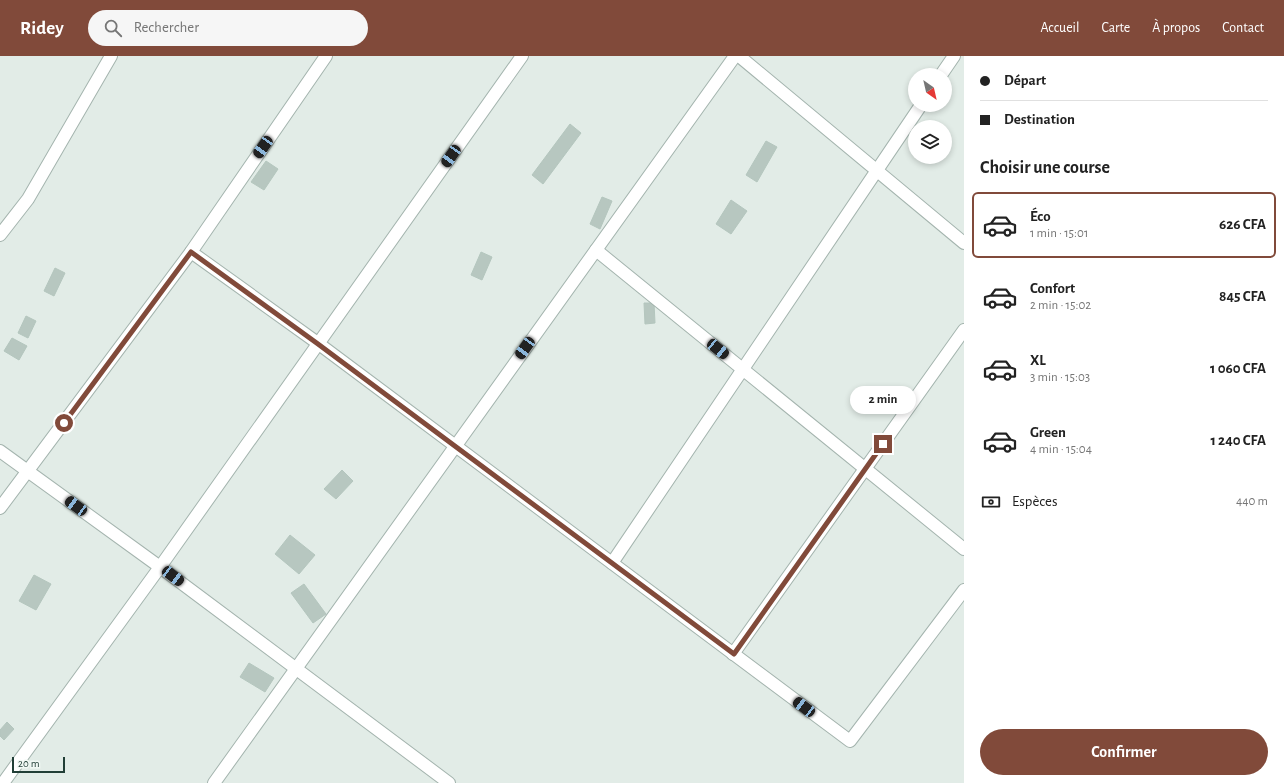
<!DOCTYPE html>
<html lang="fr">
<head>
<meta charset="utf-8">
<style>
	:root { --surface:#fff; --page:#f6f6f6; --text:#222; --muted:#767676; --line:#e0e0e0; --accent:#814a3a }
	body { margin:0; font-family:"Alegreya Sans",sans-serif; background:var(--page); color:var(--text); height:100vh; display:flex; flex-direction:column; font-size:15px; white-space:nowrap }
	* { box-sizing:border-box; margin:0 }
	p { font-size:13px; color:var(--muted) }
	.icon { flex:none; width:22px; height:22px; fill:none; stroke:currentColor; stroke-width:2; stroke-linecap:round; stroke-linejoin:round }
	.map { position:relative; flex:1; overflow:hidden }
	.drawer { display:flex; flex-direction:column; background:var(--surface); width:320px }
	.drawer>* { flex:none }
	.guide { display:grid; align-content:center; height:88px; padding:0 16px; background:var(--surface) }
	.needle { width:26px; rotate:146deg }
	.controls { position:absolute; left:908px; top:12px; display:grid; gap:8px }
	.controls a { display:grid; place-items:center; width:44px; height:44px; border-radius:50%; background:var(--surface); box-shadow:0 2px 6px #0003; font-size:20px }
	.scale { position:absolute; left:12px; bottom:10px; width:53px; box-sizing:border-box; padding-left:4px; border:2px solid #213e36; border-top:0; font-size:11px; line-height:14px; white-space:nowrap; color:#213e36; -webkit-text-stroke:3px #f2f9f5; paint-order:stroke }
	.end { position:absolute; width:18px; height:18px; margin:-9px; border:5px solid #814a3a; background:#fff; box-shadow:0 0 0 2px #fff }
	.from { border-radius:50% }
	.bubble { position:absolute; height:28px; border-radius:14px; background:var(--surface); box-shadow:0 2px 6px #0003; font-size:13px; font-weight:700; line-height:28px; text-align:center }
	.car { position:absolute; width:12px; height:24px; margin:-12px -6px; border-radius:5px; box-shadow:0 0 3px 1px #0007; background:linear-gradient(#222 24%,#8ab4d8 0 40%,#222 0 76%,#8ab4d8 0 86%,#222 0) }
	.guide b { display:flex; align-items:center; gap:14px; height:38px; font-size:15px }
	.guide b+b { border-top:1px solid var(--line) }
	.guide i { width:10px; height:10px; background:var(--text) }
	ul { padding:0; list-style:none }
	li { display:flex; align-items:center; gap:12px; height:66px; margin:0 8px 6px; padding:0 8px; border:2px solid transparent; border-radius:6px }
	li div { flex:1 }
	li b { display:block; font-size:15px }
	li em { font-style:normal; font-weight:700 }
	li.current { border-color:var(--accent) }
	li>.icon { width:36px; height:36px; stroke-width:1.5 }
	h2 { padding:0 16px; font-size:18px; line-height:48px }
	.pay { display:flex; align-items:center; gap:10px; height:44px; padding:0 16px; font-size:15px }
	.pay p { margin-inline-start:auto }
	.cta { display:flex; gap:8px; margin-top:auto; padding:8px 16px }
	.cta a { flex:1; height:46px; border-radius:24px; background:var(--accent); color:#fff; font-size:16px; font-weight:700; line-height:46px; text-align:center }
	header { display:flex; align-items:center; gap:24px; box-sizing:border-box; height:56px; padding:0 20px; background:var(--accent); color:#fff }
	header strong { font-size:19px }
	nav { display:flex; gap:22px; margin-inline-start:auto; font-size:14px }
	.search { width:280px; height:36px; background:var(--page); display:flex; align-items:center; gap:10px; box-sizing:border-box; padding:0 14px; border-radius:22px; color:var(--muted); font-size:15px }
	main { display:flex; flex:1; min-height:0 }
	.map>svg:first-child { display:block }
	.building { fill:#b7c7c0; stroke:#b4c6be }
	.lines { fill:none; stroke-linecap:round; stroke-linejoin:round }
	.minor-casing { stroke:#a4b4ae; stroke-width:14 }
	.minor { stroke:#fff; stroke-width:12 }
	.route { stroke:#814a3a; stroke-width:5 }
</style>
</head>
<body>
<header>
<strong>Ridey</strong>
<div class="search"><svg class="icon" aria-label="search" viewBox="0 0 24 24"><circle cx="10" cy="10" r="6"/><path d="M15 15l6 6"/></svg>Rechercher</div>
<nav><a>Accueil</a><a>Carte</a><a>À propos</a><a>Contact</a></nav>
</header>
<main>
<div class="map">
<svg width="964" height="727" viewBox="0 0 964 727">
	<rect width="100%" height="100%" fill="#e2ece7"/>
	<g class="building">
		<polygon points="570,68 581,77 543,128 532,119"/>
		<polygon points="766,85 777,91 757,126 746,119"/>
		<polygon points="266,105 278,113 264,134 251,126"/>
		<polygon points="602,141 612,145 600,173 590,168"/>
		<polygon points="731,144 747,155 731,178 716,168"/>
		<polygon points="481,196 492,201 482,224 471,219"/>
		<polygon points="55,212 65,217 54,240 44,235"/>
		<polygon points="644,247 654,247 655,267 645,268"/>
		<polygon points="26,260 36,265 28,282 18,277"/>
		<polygon points="12,282 27,290 19,304 4,295"/>
		<polygon points="342,414 353,425 336,443 324,433"/>
		<polygon points="290,479 315,499 299,518 275,498"/>
		<polygon points="34,519 51,528 36,554 19,545"/>
		<polygon points="304,528 326,558 313,567 291,537"/>
		<polygon points="249,607 274,622 265,636 240,621"/>
		<polygon points="7,666 14,673 4,684 0,680 0,674"/>
	</g>
	<g class="lines">
		<g class="minor-casing">
			<g id="minor">
				<polyline points="739,0 964,187"/>
				<polyline points="941,19 954,0"/>
				<polyline points="0,179 28,143 111,0"/>
				<polyline points="596,194 964,493"/>
				<polyline points="191,196 319,288 850,685 964,534"/>
				<polyline points="0,395 160,511 449,727"/>
				<polyline points="0,452 191,196 326,0"/>
				<polyline points="612,507 921,49"/>
				<polyline points="733,598 964,274"/>
				<polyline points="3,727 160,511 522,0"/>
				<polyline points="214,727 735,0"/>
			</g>
		</g>
		<use href="#minor" class="minor"/>
	</g>
	<g class="lines">
		<polyline class="route" points="64,367 191,196 318,288 734,598 883,388"/>
	</g>
</svg>
<div class="controls">
<a><svg class="needle" viewBox="-14 -14 28 28"><path d="M0-13l5 13h-10z" fill="#e53935"/><path d="M0 13l5-13h-10z" fill="#767676"/></svg></a>
<a><svg class="icon" aria-label="layers" viewBox="0 0 24 24"><path d="M12 4l9 5-9 5-9-5zM3 14l9 5 9-5"/></svg></a>
</div>
<div class="scale">20 m</div>
<i class="end from" style="left:64px;top:367px"></i>
<i class="end" style="left:883px;top:388px"></i>
<div class="bubble" style="left:850px;top:330px;width:66px">2 min</div>
<i class="car" style="left:263px;top:91px;rotate:215deg"></i>
<i class="car" style="left:451px;top:100px;rotate:215deg"></i>
<i class="car" style="left:525px;top:292px;rotate:216deg"></i>
<i class="car" style="left:718px;top:293px;rotate:129deg"></i>
<i class="car" style="left:76px;top:450px;rotate:306deg"></i>
<i class="car" style="left:173px;top:520px;rotate:127deg"></i>
<i class="car" style="left:804px;top:651px;rotate:307deg"></i>
</div>
<section class="drawer">
<div class="guide">
<b><i class="from"></i>Départ</b>
<b><i></i>Destination</b>
</div>
<h2>Choisir une course</h2>
<ul>
<li class="current"><svg class="icon" aria-label="car" viewBox="0 0 24 24"><path d="M5 17H2v-5l4-1 3-4h7l3 4 3 1v5h-3M9 17h6M6 11h13"/><circle cx="7" cy="17" r="2"/><circle cx="17" cy="17" r="2"/></svg><div><b>Éco</b><p>1 min · 15:01</p></div><em>626 CFA</em></li>
<li><svg class="icon" aria-label="car" viewBox="0 0 24 24"><path d="M5 17H2v-5l4-1 3-4h7l3 4 3 1v5h-3M9 17h6M6 11h13"/><circle cx="7" cy="17" r="2"/><circle cx="17" cy="17" r="2"/></svg><div><b>Confort</b><p>2 min · 15:02</p></div><em>845 CFA</em></li>
<li><svg class="icon" aria-label="car" viewBox="0 0 24 24"><path d="M5 17H2v-5l4-1 3-4h7l3 4 3 1v5h-3M9 17h6M6 11h13"/><circle cx="7" cy="17" r="2"/><circle cx="17" cy="17" r="2"/></svg><div><b>XL</b><p>3 min · 15:03</p></div><em>1 060 CFA</em></li>
<li><svg class="icon" aria-label="car" viewBox="0 0 24 24"><path d="M5 17H2v-5l4-1 3-4h7l3 4 3 1v5h-3M9 17h6M6 11h13"/><circle cx="7" cy="17" r="2"/><circle cx="17" cy="17" r="2"/></svg><div><b>Green</b><p>4 min · 15:04</p></div><em>1 240 CFA</em></li>
</ul>
<div class="pay"><svg class="icon" aria-label="cash" viewBox="0 0 24 24"><path d="M3 7h18v10H3z"/><circle cx="12" cy="12" r="2"/></svg>Espèces<p>440 m</p></div>
<div class="cta"><a>Confirmer</a></div>
</section>
</main>
</body>
</html>
